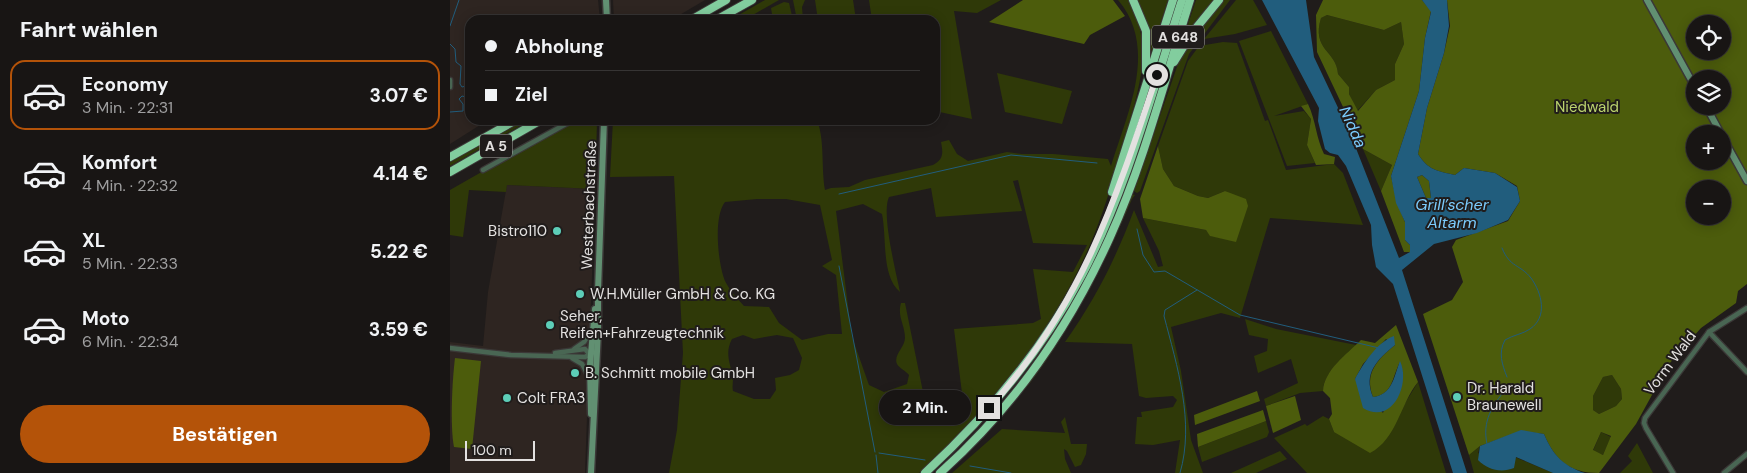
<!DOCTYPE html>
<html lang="de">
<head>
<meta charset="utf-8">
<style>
	:root { --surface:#181514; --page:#211e1d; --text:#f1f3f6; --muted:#9f9fa0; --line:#363434; --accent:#b45309 }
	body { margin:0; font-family:"DM Sans",sans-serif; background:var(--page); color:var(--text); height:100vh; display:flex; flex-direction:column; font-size:19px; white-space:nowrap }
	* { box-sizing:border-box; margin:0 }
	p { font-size:16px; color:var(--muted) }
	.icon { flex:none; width:28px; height:28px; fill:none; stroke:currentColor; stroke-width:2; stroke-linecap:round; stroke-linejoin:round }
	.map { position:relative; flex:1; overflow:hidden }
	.drawer { display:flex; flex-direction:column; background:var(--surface); width:450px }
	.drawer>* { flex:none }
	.guide { position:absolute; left:15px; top:15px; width:475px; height:110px; border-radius:15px; box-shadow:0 2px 12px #0003,0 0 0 1px var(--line); display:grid; align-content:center; height:110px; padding:0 20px; background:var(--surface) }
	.controls { position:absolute; left:1236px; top:15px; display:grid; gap:10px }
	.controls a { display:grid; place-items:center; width:45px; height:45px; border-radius:50%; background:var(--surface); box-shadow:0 2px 12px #0003,0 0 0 1px var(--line); font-size:25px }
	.scale { position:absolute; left:15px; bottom:12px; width:70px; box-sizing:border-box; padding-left:5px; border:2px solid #e3e1e0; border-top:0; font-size:14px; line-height:18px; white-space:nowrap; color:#e3e1e0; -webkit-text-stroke:4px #201c1b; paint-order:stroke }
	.end { position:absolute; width:22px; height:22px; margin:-11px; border:6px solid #e3e1e0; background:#111; box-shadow:0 0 0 2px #111 }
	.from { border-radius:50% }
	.bubble { position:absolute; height:35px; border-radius:18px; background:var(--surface); box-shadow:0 2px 12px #0003,0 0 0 1px var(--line); font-size:16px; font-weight:700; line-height:35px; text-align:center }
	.guide b { display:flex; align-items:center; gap:18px; height:48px; font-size:19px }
	.guide b+b { border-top:1px solid var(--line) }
	.guide i { width:12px; height:12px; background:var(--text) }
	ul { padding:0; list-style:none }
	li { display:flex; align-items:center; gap:15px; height:70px; margin:0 10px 8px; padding:0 10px; border:2px solid transparent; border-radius:15px }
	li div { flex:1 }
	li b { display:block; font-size:19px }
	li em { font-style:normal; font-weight:700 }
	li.selected { border-color:var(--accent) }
	li>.icon { width:45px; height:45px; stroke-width:1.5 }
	h2 { padding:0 20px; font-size:22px; line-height:60px }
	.primary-button { display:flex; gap:10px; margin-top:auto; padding:10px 20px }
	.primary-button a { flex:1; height:58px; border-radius:30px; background:var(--accent); color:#fff; font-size:20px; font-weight:700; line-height:58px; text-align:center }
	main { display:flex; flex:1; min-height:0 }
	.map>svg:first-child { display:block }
	.built { fill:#2e2521 }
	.green { fill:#2f3908; fill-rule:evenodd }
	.forest { fill:#4c5c0c; fill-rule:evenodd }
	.water { fill:#215d7d; fill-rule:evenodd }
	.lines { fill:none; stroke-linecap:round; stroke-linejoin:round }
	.stream { stroke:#215d7d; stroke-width:1 }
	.street-casing { stroke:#3b3837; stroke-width:7 }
	.secondary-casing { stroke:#3b3837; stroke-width:9 }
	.highway-casing { stroke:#3b3837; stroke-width:10 }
	.street { stroke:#496653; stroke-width:4.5 }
	.secondary { stroke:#619072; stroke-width:6 }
	.highway { stroke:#82cd9e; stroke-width:8 }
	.route { stroke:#e3e1e0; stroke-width:6 }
	.poi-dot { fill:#5dceb8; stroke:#201c1b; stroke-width:2 }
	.labels { text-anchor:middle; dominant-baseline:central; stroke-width:4; stroke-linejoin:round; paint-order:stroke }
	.shield { fill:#201c1b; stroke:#a8a6a5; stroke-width:1 }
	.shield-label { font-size:14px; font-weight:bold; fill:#e3e1e0 }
	.park-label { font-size:15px; fill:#bbd36e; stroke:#201c1b }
	.street-label { font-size:15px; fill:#e3e1e0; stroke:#201c1b }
	.poi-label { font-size:15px; fill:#e3e1e0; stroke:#201c1b; text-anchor:start }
	.water-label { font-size:16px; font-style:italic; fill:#7bcbfc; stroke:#201c1b }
</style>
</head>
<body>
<main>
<section class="drawer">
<h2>Fahrt wählen</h2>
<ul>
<li class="selected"><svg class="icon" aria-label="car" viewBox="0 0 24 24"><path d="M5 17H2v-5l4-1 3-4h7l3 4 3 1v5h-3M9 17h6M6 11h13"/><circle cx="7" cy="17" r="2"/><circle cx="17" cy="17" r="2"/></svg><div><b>Economy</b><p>3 Min. · 22:31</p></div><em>3.07 €</em></li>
<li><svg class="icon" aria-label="car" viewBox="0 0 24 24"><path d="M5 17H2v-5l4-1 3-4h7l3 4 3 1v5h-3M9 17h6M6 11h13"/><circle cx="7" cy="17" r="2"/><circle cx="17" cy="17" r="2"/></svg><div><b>Komfort</b><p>4 Min. · 22:32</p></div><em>4.14 €</em></li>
<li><svg class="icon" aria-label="car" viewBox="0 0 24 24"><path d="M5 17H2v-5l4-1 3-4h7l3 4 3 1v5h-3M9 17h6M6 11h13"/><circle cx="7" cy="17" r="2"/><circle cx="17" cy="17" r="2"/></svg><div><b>XL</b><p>5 Min. · 22:33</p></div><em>5.22 €</em></li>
<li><svg class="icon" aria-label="car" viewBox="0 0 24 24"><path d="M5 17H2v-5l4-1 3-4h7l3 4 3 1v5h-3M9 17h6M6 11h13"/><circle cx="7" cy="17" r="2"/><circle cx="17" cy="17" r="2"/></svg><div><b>Moto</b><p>6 Min. · 22:34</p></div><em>3.59 €</em></li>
</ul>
<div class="primary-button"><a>Bestätigen</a></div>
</section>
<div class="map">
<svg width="1297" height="473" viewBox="0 0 1297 473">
	<rect width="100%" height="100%" fill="#201c1b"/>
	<g class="built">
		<polygon points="0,0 148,0 150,20 20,20 20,120 38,120 0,144"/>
		<polygon points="163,0 255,0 221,20 164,20"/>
		<polygon points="57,185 145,189 135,473 0,473 0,342 33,346 38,292"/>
	</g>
	<g class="green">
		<polygon points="315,0 329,0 294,20 280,20"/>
		<polygon points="343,0 355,0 352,7 353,20 347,20"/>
		<polygon points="365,0 403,0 406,20 368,20"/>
		<polygon points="419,0 551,0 527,13 504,11 522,119 485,111 485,20 422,20"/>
		<path d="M668,0H679C704,47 689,87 676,135C666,171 656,206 642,240C605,329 540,409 469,473H219L227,430L233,353L224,176L160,177L163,120H367C375,141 371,167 375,190L381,188L399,187L415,180L483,165C494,159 493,153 491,142L499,140L507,154L518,161L557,152L572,154H603L658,159L661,166C677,114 709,48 668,0ZM568,180L583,243L637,245L623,272L583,269L591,319L583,323L504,329L512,393L474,397L455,303H451C447,317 455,325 455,338C455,347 443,355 447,364C449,368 456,371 459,375L457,384L434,392L419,385L402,337L386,211L413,204L432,214C437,238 431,276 450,292C446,272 431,213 439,197L481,188L486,217L572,211L563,181ZM307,199H336L370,205L382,260L372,266L386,275L392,334H378L352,340L329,323L319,307L294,306C287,298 280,291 275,281C268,264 263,217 275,202ZM293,335L304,339L327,335L343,338L352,358L349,370L340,375L325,378L326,390L320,399H304L283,391C282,387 283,383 283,379C281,364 274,354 282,339Z"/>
		<polygon points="686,0 718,0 700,56 699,39"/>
		<polygon points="746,0 764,0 741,29 730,48"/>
		<polygon points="772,0 780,0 739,54 690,191 687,193 684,191 728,64 746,32"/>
		<polygon points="786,0 803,0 817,25 785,34 754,39"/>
		<polygon points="334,2 339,3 343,20 323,20 321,8"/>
		<path d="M877,15L934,30L951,22L954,44L945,64V80L926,90L907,111L899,94V87L888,74C887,51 861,50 871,18Z"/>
		<polygon points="821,31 858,104 824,116 854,111 861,119 857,145 865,163 837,166 789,41"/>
		<path d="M773,42L787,43L815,121L818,120L836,170L884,164L893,173L913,225L820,218L790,318L771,313L721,327L731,371L741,440L753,473H725L730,440L703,445L685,444L687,417H692L691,412L723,407L727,400L723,396L696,398L689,396L682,344L615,342C645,300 666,258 684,210L708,267L713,266L709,251L693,218L756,230L761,236L786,241L785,197L775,191L758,198L748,196L724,186L713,169L708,146L738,61L749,46Z"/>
		<polygon points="547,73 622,91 612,124 555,112"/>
		<polygon points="75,120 80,120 0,166 0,162"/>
		<polygon points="124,120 133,123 137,120 147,120 147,122 145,189 57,185 56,192 19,190 13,237 0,235 0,190 79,145 82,147 82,143"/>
		<polygon points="913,149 942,165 931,191"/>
		<path d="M682,194L685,195L682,199C653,267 620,331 575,390L622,320L642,285Z"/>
		<path d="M795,319L826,329L906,345C894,356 873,374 873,391L850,393L816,406L814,399L848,383L841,359L808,373L804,356L817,351L818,339L799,335Z"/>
		<polygon points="1162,375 1171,389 1172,399 1166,406 1149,414 1143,410 1143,396 1153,377"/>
		<polygon points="968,382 996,473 857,473 824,438 855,424 857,426 873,416 879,419 884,432 954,405"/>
		<polygon points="615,417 621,444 637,444 636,454 631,465 625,467 617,451 614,449 615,459 621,473 502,473 552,429 615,433 611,422"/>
		<polygon points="816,421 819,432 817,437 752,462 748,447"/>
		<polygon points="1151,432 1161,437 1153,455 1143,451"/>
		<polygon points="1187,443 1203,473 1170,473 1182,461 1178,456"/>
		<polygon points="1030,446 1028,453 1065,457 1103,473 1024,473 1019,455"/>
		<polygon points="830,451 837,459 806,473 781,473"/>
	</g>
	<g class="forest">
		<polygon points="573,0 663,0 675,16 640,35 634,44 539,22"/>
		<path d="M873,0H972L981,11L975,38L969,91L941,176L947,203L955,222V240L960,245V252H954L931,191L942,165L913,149L867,52L866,15ZM877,15L934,30L951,22L954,44L945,64V80L926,90L908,111L899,94V87L888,74C887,51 861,50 871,18Z"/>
		<path d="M997,0H1297V284L1288,291L1286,303L1251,328L1219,364L1186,424L1149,473C1119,473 1105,460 1094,434L1071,431L1030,446L1019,455L973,314L1002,300L1013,282L1002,247L1006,240L1058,221L1070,201L1067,186L1045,173L1014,168L1005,175C987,171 978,170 968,154L977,108L994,53L1000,26ZM1245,24H1272V51H1245ZM1245,79H1272V106H1245ZM1245,134H1272V161H1245ZM1245,189H1272V216H1245ZM1162,375L1171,389L1172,399L1166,406L1149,414L1143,410V396L1153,377ZM1151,432L1161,436L1153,455L1143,450Z"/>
		<path d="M858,104C866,121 866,138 874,154L885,157L884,164L866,165L857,145L861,119L851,106Z"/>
		<polygon points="708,146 713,169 724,186 748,196 758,198 775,191 796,199 798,206 786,242 760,236 756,230 693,218 690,199"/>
		<polygon points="972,175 979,181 981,198 976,198 967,177"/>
		<path d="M946,325L968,382C950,404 947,439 920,453L884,432L879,419L882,414L880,398L873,391C874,370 897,354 911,340L925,343ZM936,339L945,345C927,360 914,373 923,397C943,395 942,377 950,362L933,413L905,379L913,364Z"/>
		<path d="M5,358L31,361L22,449L4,447C0,427 2,382 5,358Z"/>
		<polygon points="807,391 810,401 745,425 744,415"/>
		<polygon points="845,396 851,420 823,433 816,406"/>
		<polygon points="813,410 816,421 748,447 747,434"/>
	</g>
	<g class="water">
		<path d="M812,0H856L864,57L900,133L949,258L960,252V245L955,240V222L946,203L941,176L969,91L975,38L981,12L972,0H997L999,26L994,53L977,108L968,154C978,170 987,171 1005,175L1014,168L1045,173L1067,187L1070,201L1058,220L1027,233L984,244L952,270L1017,473H1003L943,284L926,267L922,245L921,225L896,166L888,155L880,153L875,149L868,121L869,108ZM972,175L979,181L981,198H976L967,177Z"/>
		<path d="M944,336L945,345C927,360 913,373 923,397C942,395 944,377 950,361C961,384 942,426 913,408L905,379C913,364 927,342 944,336Z"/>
		<path d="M1071,430L1094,434C1103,455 1113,466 1135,473H1103L1066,457L1064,468C1051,473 1038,470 1028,460L1030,446Z"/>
	</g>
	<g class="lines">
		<g class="stream">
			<polyline points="0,26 9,0"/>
			<polyline points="0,44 5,49 6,62 11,66 10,84 12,87 20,85"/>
			<polyline points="0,112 13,111 13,104 9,99 12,96 20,98"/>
			<polyline points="389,194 561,155 647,163"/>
			<polyline points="687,229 693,255 704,272 715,271 790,315 929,348"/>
			<path d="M1052,248C1060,268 1070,264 1081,278C1092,293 1098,317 1080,329C1073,334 1063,335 1055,340C1048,353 1052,364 1057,377"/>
			<polyline points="389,266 425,452"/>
			<path d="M1037,444C1032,421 1042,406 1056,389"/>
			<polyline points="429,453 475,460"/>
			<polyline points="426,455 428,473"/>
			<polyline points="520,466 561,473"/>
			<path d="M730,473C745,422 727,366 714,316L715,310L747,290"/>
		</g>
		<g class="street-casing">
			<g id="street">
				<polyline points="0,80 0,87"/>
				<polyline points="33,170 123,120"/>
				<polyline points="1259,332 1297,372"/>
				<polyline points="0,348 61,355 135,357 142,353"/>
				<polyline points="124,349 134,342 142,329"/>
				<polyline points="105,353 135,349 141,356"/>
				<polyline points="122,358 132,364 138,375"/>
				<polyline points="1223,473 1196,428 1194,423 1195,418 1259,332 1297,308"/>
				<polyline points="1274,473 1297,454"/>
			</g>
		</g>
		<g class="secondary-casing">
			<g id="secondary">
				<polyline points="156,0 157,20"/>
				<polyline points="1197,0 1245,87"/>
				<polyline points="1256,106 1271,134"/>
				<polyline points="1272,136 1297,181"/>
				<polyline points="141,414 140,365 145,309"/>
				<polyline points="141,473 148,331 148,291 154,120"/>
			</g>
		</g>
		<g class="highway-casing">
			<g id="highway">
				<polyline points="683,0 696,31 696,71"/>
				<polyline points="241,20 276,0"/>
				<polyline points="266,20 302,0"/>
				<polyline points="724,62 742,33 769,0"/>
				<polyline points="0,157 66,120"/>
				<polyline points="0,172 91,120"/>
				<polyline points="662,192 723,0"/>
				<path d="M475,473C538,415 592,351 632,275C677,189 702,92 732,0"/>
				<path d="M490,473C563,408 620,326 660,237C694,162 715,79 740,0"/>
			</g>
		</g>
		<use href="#street" class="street"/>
		<use href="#secondary" class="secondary"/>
		<use href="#highway" class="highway"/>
	</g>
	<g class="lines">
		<path class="route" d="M539,408C631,307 665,202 707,75"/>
	</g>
	<g class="poi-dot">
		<circle cx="107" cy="231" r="5"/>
		<circle cx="130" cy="294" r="5"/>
		<circle cx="100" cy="325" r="5"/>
		<circle cx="125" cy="373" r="5"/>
		<circle cx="1007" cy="397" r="5"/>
		<circle cx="57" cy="398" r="5"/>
	</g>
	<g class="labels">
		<g class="shield">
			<rect x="702" y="25.5" width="52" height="23" rx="4"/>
			<rect x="30" y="134.5" width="32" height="23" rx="4"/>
		</g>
		<g class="shield-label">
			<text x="728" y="37">A 648</text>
			<text x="46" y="146">A 5</text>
		</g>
		<g class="park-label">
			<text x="1137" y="107">Niedwald</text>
		</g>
		<g class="street-label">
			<text transform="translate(139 205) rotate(-88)">Westerbachstraße</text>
			<text transform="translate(1220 363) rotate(-53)">Vorm Wald</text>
		</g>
		<g class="poi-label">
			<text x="97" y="231" text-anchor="end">Bistro110</text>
			<text x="140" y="294">W.H.Müller GmbH &amp; Co. KG</text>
			<text x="110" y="316">Seher,<tspan x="110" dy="17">Reifen+Fahrzeugtechnik</tspan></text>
			<text x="135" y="373">B. Schmitt mobile GmbH</text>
			<text x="1017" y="388">Dr. Harald<tspan x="1017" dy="17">Braunewell</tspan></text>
			<text x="67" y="398">Colt FRA3</text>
		</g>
		<g class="water-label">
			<text transform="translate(903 127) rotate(66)">Nidda</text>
			<text x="1002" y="204">Grill’scher<tspan x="1002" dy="18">Altarm</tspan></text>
		</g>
	</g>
</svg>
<div class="controls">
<a><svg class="icon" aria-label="locate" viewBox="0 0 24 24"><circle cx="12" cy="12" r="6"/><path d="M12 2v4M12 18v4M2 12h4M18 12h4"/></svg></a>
<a><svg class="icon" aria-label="layers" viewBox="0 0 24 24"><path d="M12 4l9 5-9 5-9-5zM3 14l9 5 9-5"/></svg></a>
<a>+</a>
<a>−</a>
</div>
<div class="scale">100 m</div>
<i class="end from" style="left:707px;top:75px"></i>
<i class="end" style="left:539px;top:408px"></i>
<div class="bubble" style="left:429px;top:390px;width:92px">2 Min.</div>
<div class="guide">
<b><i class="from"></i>Abholung</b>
<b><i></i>Ziel</b>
</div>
</div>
</main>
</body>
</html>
